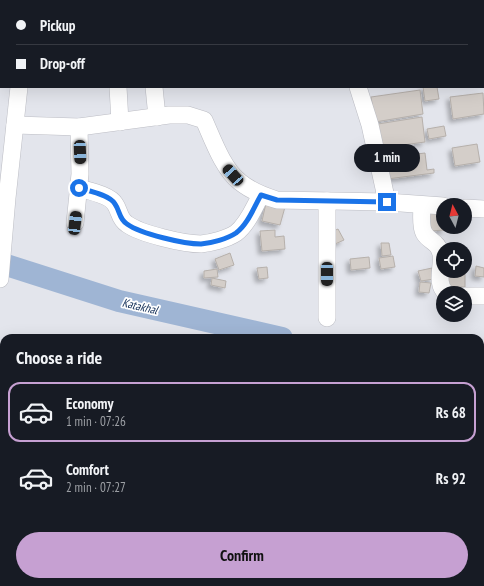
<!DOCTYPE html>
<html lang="en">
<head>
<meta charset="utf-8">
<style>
	:root { --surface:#171b24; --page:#242831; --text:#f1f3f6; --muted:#9ea1a6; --line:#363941; --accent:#c6a0d2 }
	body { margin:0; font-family:"PT Sans Narrow",sans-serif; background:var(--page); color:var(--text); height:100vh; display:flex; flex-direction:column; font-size:15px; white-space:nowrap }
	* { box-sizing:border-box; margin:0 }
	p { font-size:13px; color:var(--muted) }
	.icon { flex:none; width:22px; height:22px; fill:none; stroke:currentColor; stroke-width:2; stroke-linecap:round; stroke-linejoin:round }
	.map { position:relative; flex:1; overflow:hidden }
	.details { position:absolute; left:0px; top:334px; width:484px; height:252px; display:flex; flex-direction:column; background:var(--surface); border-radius:12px 12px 0 0; box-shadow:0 4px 16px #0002 }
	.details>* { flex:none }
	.hud { position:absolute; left:0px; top:0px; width:484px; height:88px; box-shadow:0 4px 16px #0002; display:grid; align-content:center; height:88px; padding:0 16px; background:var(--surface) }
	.needle { width:26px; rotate:353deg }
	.buttons { position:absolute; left:436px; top:198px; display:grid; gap:8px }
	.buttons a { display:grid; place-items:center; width:36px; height:36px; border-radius:50%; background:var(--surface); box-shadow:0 4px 16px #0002; font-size:20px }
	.end { position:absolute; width:18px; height:18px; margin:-9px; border:5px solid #1a73e8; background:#fff; box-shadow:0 0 0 2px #fff }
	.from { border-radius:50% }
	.bubble { position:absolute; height:28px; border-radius:14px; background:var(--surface); box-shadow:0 4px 16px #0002; font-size:13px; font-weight:800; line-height:28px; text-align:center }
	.car { position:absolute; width:12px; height:24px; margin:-12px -6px; border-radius:5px; box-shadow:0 0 3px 1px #0007; background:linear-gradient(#222 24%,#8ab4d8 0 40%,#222 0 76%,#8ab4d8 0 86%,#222 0) }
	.hud b { display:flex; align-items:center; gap:14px; height:38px; font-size:15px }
	.hud b+b { border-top:1px solid var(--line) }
	.hud i { width:10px; height:10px; background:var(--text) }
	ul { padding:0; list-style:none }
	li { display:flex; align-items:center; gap:12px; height:60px; margin:0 8px 6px; padding:0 8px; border:2px solid transparent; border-radius:12px }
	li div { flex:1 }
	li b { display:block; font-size:15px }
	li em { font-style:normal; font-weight:800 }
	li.active { border-color:var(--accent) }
	li>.icon { width:36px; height:36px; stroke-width:1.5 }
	h2 { padding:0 16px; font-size:18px; line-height:48px }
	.action { display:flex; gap:8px; margin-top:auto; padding:8px 16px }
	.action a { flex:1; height:46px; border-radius:24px; background:var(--accent); color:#111; font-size:16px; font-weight:800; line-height:46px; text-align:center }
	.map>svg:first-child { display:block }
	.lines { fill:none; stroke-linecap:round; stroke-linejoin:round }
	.river { stroke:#9fb5d4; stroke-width:22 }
	.building { fill:#d4cec9; stroke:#b6b0ab; filter:url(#shadow) }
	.minor-casing { stroke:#bcbdc4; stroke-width:18 }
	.minor { stroke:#fff; stroke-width:17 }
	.route { stroke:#1a73e8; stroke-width:5 }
	.labels { text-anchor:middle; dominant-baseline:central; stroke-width:3.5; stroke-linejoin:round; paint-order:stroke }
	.water-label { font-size:12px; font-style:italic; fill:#112d56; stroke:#fff }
</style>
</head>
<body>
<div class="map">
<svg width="484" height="586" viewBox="0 0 484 586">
	<defs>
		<filter id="shadow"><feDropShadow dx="-3.5" dy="3.5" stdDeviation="2" flood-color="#0004"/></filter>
	</defs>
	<rect width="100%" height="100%" fill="#e3e5ec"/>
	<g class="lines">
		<g class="river">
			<polyline points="0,263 119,301 282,338"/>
			<polyline points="480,359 484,359"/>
		</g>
	</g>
	<g class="building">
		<polygon points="423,87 437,87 439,99 425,101"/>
		<polygon points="420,90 423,114 375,122 371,97"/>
		<polygon points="483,93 484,114 453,119 450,97"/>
		<polygon points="422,117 425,142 381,148 378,124"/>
		<polygon points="444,126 446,136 429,139 427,129"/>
		<polygon points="477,144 480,162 455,166 452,148"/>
		<polygon points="425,153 427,170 434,169 434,173 387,179 384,158"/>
		<polygon points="266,203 285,207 280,225 262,221"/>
		<polygon points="443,209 443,227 444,227 445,230 430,231 429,210"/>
		<polygon points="338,229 344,240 335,244 329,233"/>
		<polygon points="275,230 275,237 284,236 285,249 262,251 260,231"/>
		<polygon points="381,243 389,243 391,255 382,256"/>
		<polygon points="230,253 234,265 219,270 215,259"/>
		<polygon points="393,256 395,267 381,269 379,258"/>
		<polygon points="369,257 370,268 351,270 350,259"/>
		<polygon points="476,266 484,268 484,277 475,276"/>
		<polygon points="267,267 268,278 259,279 257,268"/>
		<polygon points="432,268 434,279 421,281 418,271"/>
		<polygon points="217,269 218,277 204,278 204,271"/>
		<polygon points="465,270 465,287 446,287 445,271"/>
		<polygon points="212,278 226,281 225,288 211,285"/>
		<polygon points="420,282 431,283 429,293 419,292"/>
	</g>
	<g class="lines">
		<g class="minor-casing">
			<g id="minor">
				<polyline points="338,0 338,1"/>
				<polyline points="37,1 38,0"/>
				<polyline points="118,87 120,122"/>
				<polyline points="154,87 157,117"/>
				<polyline points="358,87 370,125 387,202"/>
				<path d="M15,125L79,127L169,115H188L204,120C213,140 223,169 240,182C251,191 264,196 277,200L387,202L443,206"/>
				<path d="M79,188C89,191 110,195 115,204C120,211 119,219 127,224C141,234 184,244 201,244C211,243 227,239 236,233C248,224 254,207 261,195"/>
				<path d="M422,205C422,213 420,225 424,233C429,242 438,241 441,254C443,266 435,284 446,293"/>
				<polyline points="465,208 484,209"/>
				<polyline points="75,223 80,174 79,127"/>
				<polyline points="0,279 7,198 19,87"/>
				<polyline points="465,296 484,296"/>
				<polyline points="327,318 327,201"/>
				<polyline points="0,359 4,358"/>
				<polyline points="0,374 4,402"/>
				<polyline points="480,411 484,411"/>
				<polyline points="480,426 484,426"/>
				<polyline points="480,572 484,572"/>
				<polyline points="88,582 88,586"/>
				<polyline points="298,582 299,586"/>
				<polyline points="0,583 15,582"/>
				<polyline points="395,586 395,582"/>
			</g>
		</g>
		<use href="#minor" class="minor"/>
	</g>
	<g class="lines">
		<path class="route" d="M79,188C89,191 110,195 115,204C120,211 119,219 127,224C141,234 184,244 201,244C212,243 227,239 236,233C248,224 254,207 261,195L277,200L387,202"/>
	</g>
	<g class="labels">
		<g class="water-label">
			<text transform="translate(140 306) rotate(13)">Katakhal</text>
		</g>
	</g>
</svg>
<div class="buttons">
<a><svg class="needle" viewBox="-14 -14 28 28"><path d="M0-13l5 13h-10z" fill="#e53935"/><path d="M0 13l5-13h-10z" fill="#9ea1a6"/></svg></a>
<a><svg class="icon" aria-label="locate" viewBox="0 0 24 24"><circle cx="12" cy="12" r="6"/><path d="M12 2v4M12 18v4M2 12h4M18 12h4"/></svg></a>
<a><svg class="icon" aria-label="layers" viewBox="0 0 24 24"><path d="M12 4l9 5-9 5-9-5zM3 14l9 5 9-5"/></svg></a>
</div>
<i class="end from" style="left:79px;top:188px"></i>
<i class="end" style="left:387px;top:202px"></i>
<div class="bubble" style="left:354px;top:144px;width:66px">1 min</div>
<i class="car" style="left:80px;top:152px;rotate:178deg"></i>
<i class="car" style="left:233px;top:175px;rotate:318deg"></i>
<i class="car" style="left:75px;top:223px;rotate:7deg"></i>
<i class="car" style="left:327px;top:274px;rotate:180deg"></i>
<div class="hud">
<b><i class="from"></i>Pickup</b>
<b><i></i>Drop-off</b>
</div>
<section class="details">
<h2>Choose a ride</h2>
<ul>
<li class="active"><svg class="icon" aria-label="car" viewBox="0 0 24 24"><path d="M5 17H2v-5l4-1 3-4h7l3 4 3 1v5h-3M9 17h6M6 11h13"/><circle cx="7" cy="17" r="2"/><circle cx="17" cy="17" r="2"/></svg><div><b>Economy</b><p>1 min · 07:26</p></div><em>Rs 68</em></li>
<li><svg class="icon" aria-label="car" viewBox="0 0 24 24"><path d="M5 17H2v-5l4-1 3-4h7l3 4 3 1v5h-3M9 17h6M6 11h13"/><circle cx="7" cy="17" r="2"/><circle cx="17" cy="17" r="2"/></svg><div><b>Comfort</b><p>2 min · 07:27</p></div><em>Rs 92</em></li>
</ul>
<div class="action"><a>Confirm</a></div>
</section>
</div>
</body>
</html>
